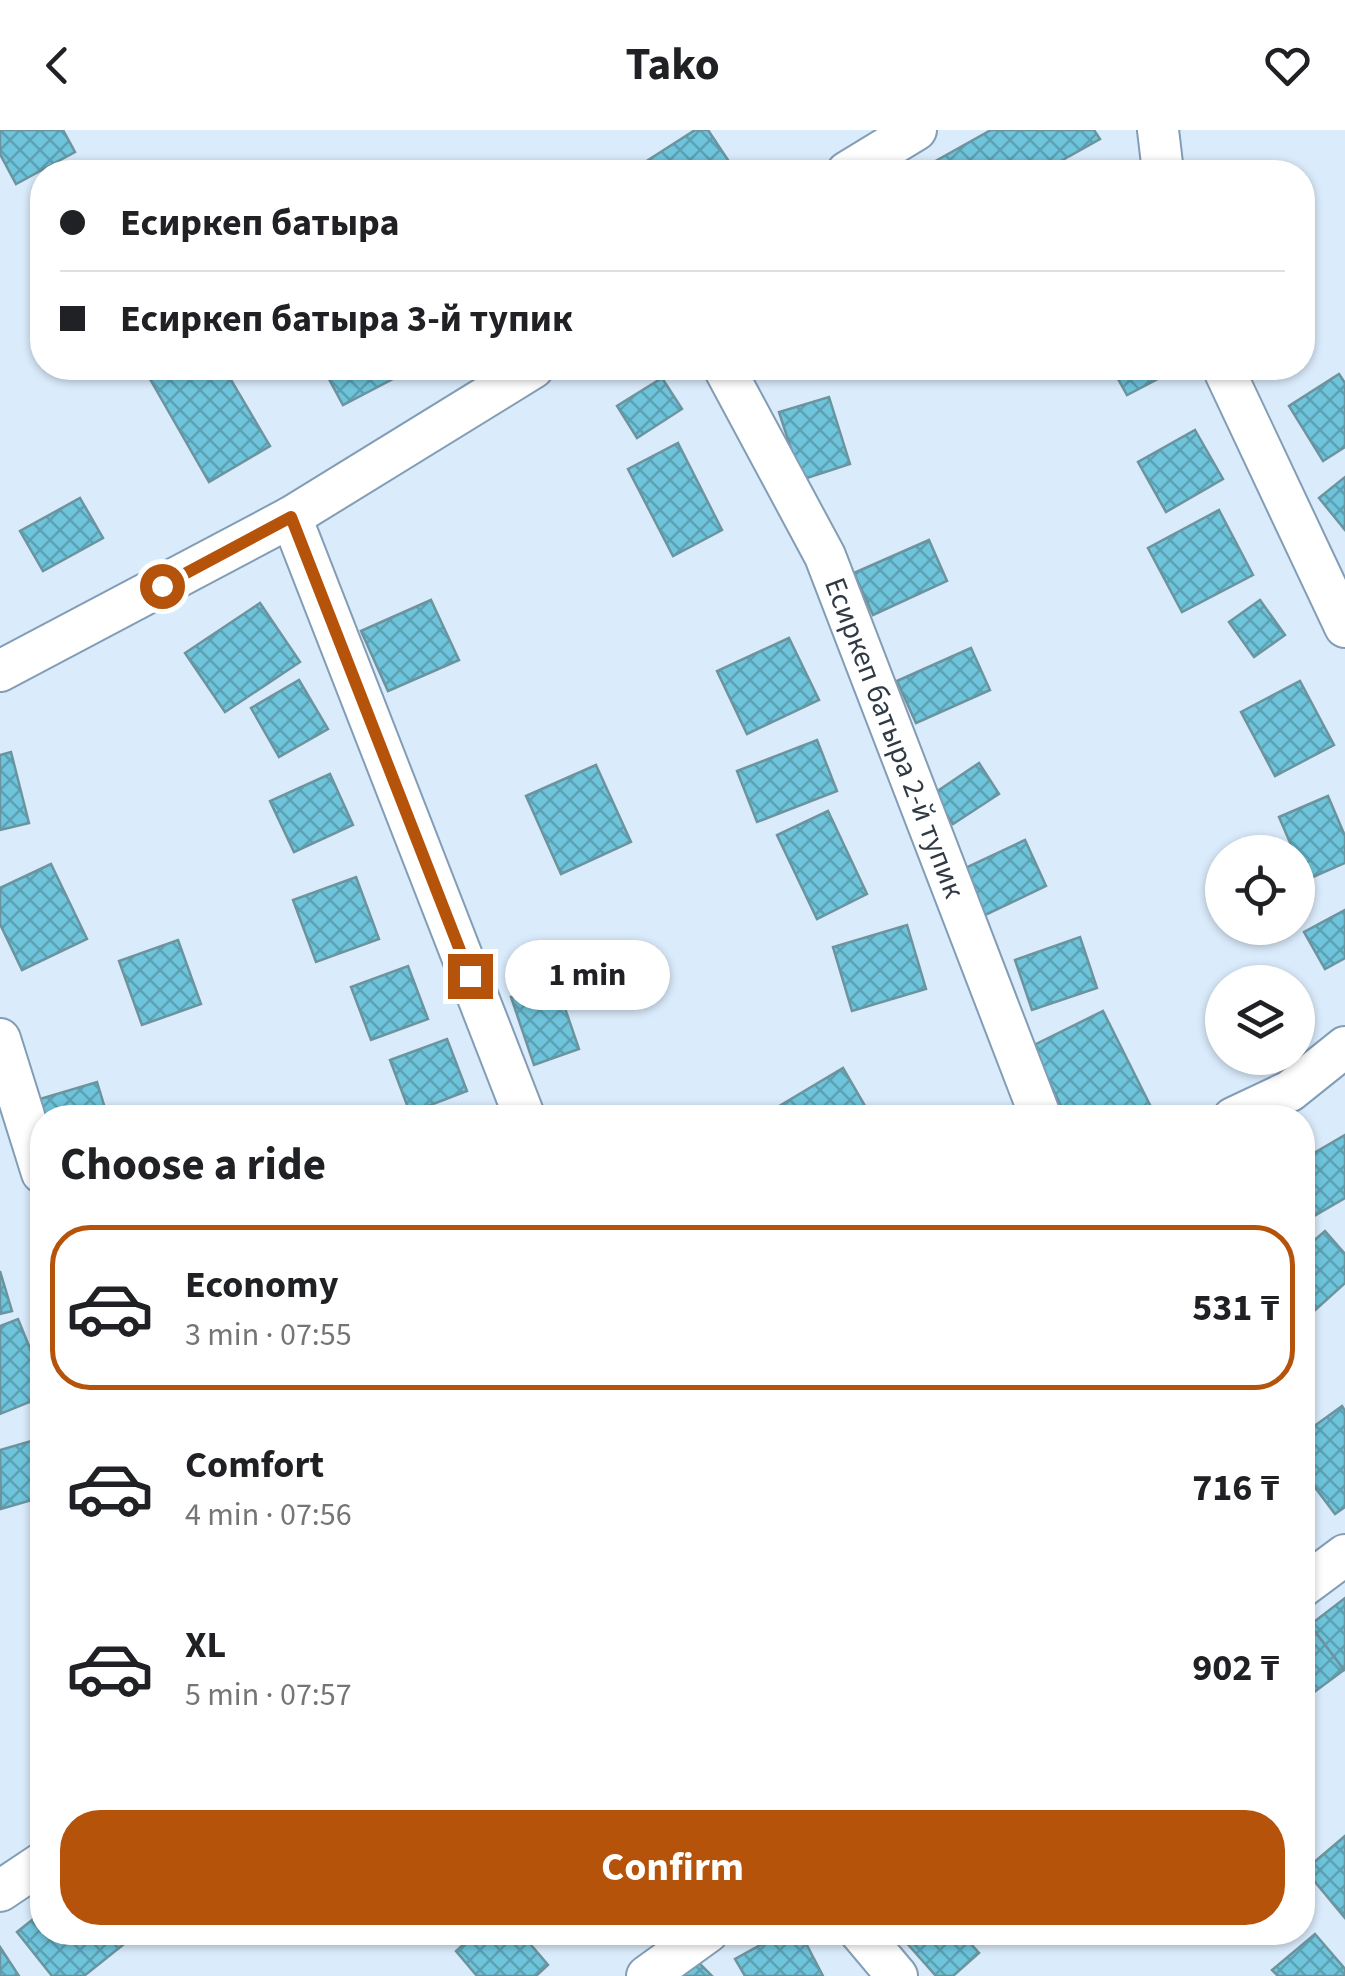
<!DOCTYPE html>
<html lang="en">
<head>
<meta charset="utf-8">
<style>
	:root { --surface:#fff; --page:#f2f2f2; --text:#202124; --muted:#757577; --line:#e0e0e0; --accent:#b45309 }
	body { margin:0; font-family:"Source Sans 3",sans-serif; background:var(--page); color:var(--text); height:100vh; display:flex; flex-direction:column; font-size:38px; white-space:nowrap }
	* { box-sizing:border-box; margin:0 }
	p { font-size:32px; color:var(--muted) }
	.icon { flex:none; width:55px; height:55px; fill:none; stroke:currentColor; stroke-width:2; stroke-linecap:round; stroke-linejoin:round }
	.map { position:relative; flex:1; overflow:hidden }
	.drawer { position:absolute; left:30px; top:975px; width:1285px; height:840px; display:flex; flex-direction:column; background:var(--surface); border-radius:40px; box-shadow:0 2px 8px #0004 }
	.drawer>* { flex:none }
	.top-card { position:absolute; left:30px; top:30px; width:1285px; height:220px; border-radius:40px; box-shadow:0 2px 8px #0004; display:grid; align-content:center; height:220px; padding:0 30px; background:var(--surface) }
	.tools { position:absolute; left:1205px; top:705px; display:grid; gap:20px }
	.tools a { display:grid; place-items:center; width:110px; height:110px; border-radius:50%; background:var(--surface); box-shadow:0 2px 8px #0004; font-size:50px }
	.end { position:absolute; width:45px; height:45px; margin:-22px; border:12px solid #b45309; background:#fff; box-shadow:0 0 0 5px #fff }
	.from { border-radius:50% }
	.bubble { position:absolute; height:70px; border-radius:35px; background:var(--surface); box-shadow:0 2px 8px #0004; font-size:32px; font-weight:700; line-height:70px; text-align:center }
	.top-card b { display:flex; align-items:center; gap:35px; height:95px; font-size:38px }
	.top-card b+b { border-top:2px solid var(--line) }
	.top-card i { width:25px; height:25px; background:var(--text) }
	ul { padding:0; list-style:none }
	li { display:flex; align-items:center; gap:30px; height:165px; margin:0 20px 15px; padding:0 10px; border:5px solid transparent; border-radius:40px }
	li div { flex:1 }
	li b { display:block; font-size:38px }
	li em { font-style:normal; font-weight:700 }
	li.on { border-color:var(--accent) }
	li>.icon { width:90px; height:90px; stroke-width:1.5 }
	h2 { padding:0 30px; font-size:45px; line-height:120px }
	.button { display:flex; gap:20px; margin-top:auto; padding:20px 30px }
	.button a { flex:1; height:115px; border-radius:40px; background:var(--accent); color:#fff; font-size:40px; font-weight:700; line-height:115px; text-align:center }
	header { display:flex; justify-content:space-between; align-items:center; height:130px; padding:0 30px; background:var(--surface); font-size:45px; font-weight:700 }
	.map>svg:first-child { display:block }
	.building { fill:url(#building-cross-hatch); stroke:#6b949f; stroke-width:2.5 }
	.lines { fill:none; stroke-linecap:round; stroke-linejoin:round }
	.minor-casing { stroke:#829db6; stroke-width:44 }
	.minor { stroke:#fff; stroke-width:40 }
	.route { stroke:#b45309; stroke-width:12 }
	.labels { text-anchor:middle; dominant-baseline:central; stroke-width:10; stroke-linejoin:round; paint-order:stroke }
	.street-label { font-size:30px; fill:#2f3a45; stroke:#daebfb }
</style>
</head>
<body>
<header><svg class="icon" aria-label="back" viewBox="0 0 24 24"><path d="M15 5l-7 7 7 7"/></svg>Tako<svg class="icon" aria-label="heart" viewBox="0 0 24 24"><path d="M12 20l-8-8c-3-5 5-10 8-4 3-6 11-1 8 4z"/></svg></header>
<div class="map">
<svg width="1345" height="1846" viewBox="0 0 1345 1846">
	<defs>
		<pattern id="building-cross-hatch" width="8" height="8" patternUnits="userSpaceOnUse" patternTransform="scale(2.5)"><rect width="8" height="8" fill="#6ec4db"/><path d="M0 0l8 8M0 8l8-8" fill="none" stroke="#5ba0b3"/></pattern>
	</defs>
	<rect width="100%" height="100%" fill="#daebfb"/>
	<g class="building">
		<polygon points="0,0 63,0 75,22 16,54 0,24"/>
		<polygon points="695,0 708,0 736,42 652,42 645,32"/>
		<polygon points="991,0 1094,0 1100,9 1041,42 916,42"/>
		<polygon points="170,238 224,238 270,316 209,352 150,249"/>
		<polygon points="323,238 414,238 343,275"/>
		<polygon points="1112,238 1179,238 1127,265"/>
		<polygon points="1339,244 1345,253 1345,317 1323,331 1289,276"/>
		<polygon points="662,248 682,279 637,308 617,276"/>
		<polygon points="829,267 850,334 801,350 779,282"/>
		<polygon points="1195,300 1223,349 1166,382 1138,332"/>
		<polygon points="678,313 722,400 673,426 628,339"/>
		<polygon points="1345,347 1345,400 1319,368"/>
		<polygon points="80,368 103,408 43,441 20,401"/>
		<polygon points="1219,380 1253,445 1182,482 1148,418"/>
		<polygon points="929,410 947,451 873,485 854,443"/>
		<polygon points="431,470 459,530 388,561 361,501"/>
		<polygon points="1260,470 1285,505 1254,527 1229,492"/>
		<polygon points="260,473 300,532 225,582 185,523"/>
		<polygon points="789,508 819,570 747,604 717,541"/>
		<polygon points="971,518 990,560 916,593 897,551"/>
		<polygon points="299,550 328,599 279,627 251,578"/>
		<polygon points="1300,551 1334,615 1275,646 1241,582"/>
		<polygon points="817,610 837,661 757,692 737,641"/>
		<polygon points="11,622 29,693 0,700 0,625"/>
		<polygon points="979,633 999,664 953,694 933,664"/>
		<polygon points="596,635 631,712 561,744 526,666"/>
		<polygon points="330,644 353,695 294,722 270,671"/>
		<polygon points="1328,666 1345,706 1345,733 1306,750 1298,722 1294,722 1279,687"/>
		<polygon points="828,681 867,764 817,789 777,705"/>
		<polygon points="1025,710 1046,756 985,785 963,739"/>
		<polygon points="51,734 87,809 22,840 0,794 0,758"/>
		<polygon points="356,747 379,809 316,832 293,770"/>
		<polygon points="1345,780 1345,828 1325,839 1304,802"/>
		<polygon points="907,795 926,859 852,881 833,817"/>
		<polygon points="1080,807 1097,858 1032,880 1015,830"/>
		<polygon points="178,810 201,874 142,895 119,831"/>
		<polygon points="408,836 428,889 371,910 351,857"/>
		<polygon points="556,852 579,919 534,935 511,867"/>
		<polygon points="1103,881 1154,983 1145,988 1067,988 1032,916"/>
		<polygon points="447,909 467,961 410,983 390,930"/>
		<polygon points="843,938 872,988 775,988 771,981"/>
		<polygon points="97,952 108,988 42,988 30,972"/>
		<polygon points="1345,1005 1345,1068 1314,1086 1302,1068 1302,1030"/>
		<polygon points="1325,1101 1345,1124 1345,1153 1302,1192 1302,1121"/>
		<polygon points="0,1141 12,1181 0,1184"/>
		<polygon points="18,1189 42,1248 42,1267 0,1284 0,1196"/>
		<polygon points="1342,1276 1345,1281 1345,1377 1335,1384 1302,1340 1302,1305"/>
		<polygon points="42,1308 42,1367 1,1379 0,1320"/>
		<polygon points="1345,1468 1345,1540 1344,1540 1310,1495"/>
		<polygon points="1310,1495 1344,1540 1302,1571 1302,1500"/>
		<polygon points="1345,1706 1345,1788 1305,1740"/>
		<polygon points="42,1782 42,1802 115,1802 124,1814 84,1846 52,1846 17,1802"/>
		<polygon points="477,1802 520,1802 548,1835 536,1846 477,1846 456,1821"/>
		<polygon points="784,1802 800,1802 823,1846 745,1846 735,1829"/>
		<polygon points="897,1802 960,1802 979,1823 953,1846 936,1846"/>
		<polygon points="1315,1804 1345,1839 1345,1846 1278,1846 1272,1840"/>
		<polygon points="0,1817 19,1846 0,1846"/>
		<polygon points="697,1831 712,1846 681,1846"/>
	</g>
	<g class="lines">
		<g class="minor-casing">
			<g id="minor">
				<polyline points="1158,0 1163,42"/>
				<polyline points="847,42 916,0"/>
				<path id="s1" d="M724,238L825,426L1041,988"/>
				<polyline points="1223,238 1345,497"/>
				<polyline points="291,387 525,988"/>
				<polyline points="0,541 291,387 533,238"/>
				<polyline points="0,909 42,1043"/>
				<polyline points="1233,988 1290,961 1345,917"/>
				<polyline points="1302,1457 1345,1425"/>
				<polyline points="0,1761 42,1733"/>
				<polyline points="860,1802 897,1846"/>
				<polyline points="647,1846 708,1802"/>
			</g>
		</g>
		<use href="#minor" class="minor"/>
	</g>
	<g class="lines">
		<polyline class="route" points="162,456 291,387 470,846"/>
	</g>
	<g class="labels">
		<g class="street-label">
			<text stroke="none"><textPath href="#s1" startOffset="408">Есиркеп батыра 2-й тупик</textPath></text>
		</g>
	</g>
</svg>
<div class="tools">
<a><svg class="icon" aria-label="locate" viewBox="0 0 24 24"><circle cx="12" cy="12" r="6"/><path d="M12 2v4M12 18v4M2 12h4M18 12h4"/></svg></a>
<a><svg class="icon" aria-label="layers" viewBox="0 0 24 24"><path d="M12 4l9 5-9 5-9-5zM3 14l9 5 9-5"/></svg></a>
</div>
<i class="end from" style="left:162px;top:456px"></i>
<i class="end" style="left:470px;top:846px"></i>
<div class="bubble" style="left:505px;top:810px;width:165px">1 min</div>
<div class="top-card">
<b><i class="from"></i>Есиркеп батыра</b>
<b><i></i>Есиркеп батыра 3-й тупик</b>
</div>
<section class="drawer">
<h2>Choose a ride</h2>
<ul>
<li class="on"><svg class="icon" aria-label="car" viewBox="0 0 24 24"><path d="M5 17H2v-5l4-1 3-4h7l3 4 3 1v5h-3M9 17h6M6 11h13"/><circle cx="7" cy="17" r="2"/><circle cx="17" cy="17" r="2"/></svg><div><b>Economy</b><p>3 min · 07:55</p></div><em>531 ₸</em></li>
<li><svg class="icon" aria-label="car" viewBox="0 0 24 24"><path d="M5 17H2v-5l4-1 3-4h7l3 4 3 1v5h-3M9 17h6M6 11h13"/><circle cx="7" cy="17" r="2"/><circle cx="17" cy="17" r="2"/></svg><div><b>Comfort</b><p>4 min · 07:56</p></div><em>716 ₸</em></li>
<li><svg class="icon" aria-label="car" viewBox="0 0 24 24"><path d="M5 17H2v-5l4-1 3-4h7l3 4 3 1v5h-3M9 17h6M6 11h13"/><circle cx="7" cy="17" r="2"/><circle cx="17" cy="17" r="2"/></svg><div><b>XL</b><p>5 min · 07:57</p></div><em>902 ₸</em></li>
</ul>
<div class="button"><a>Confirm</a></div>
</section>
</div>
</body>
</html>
